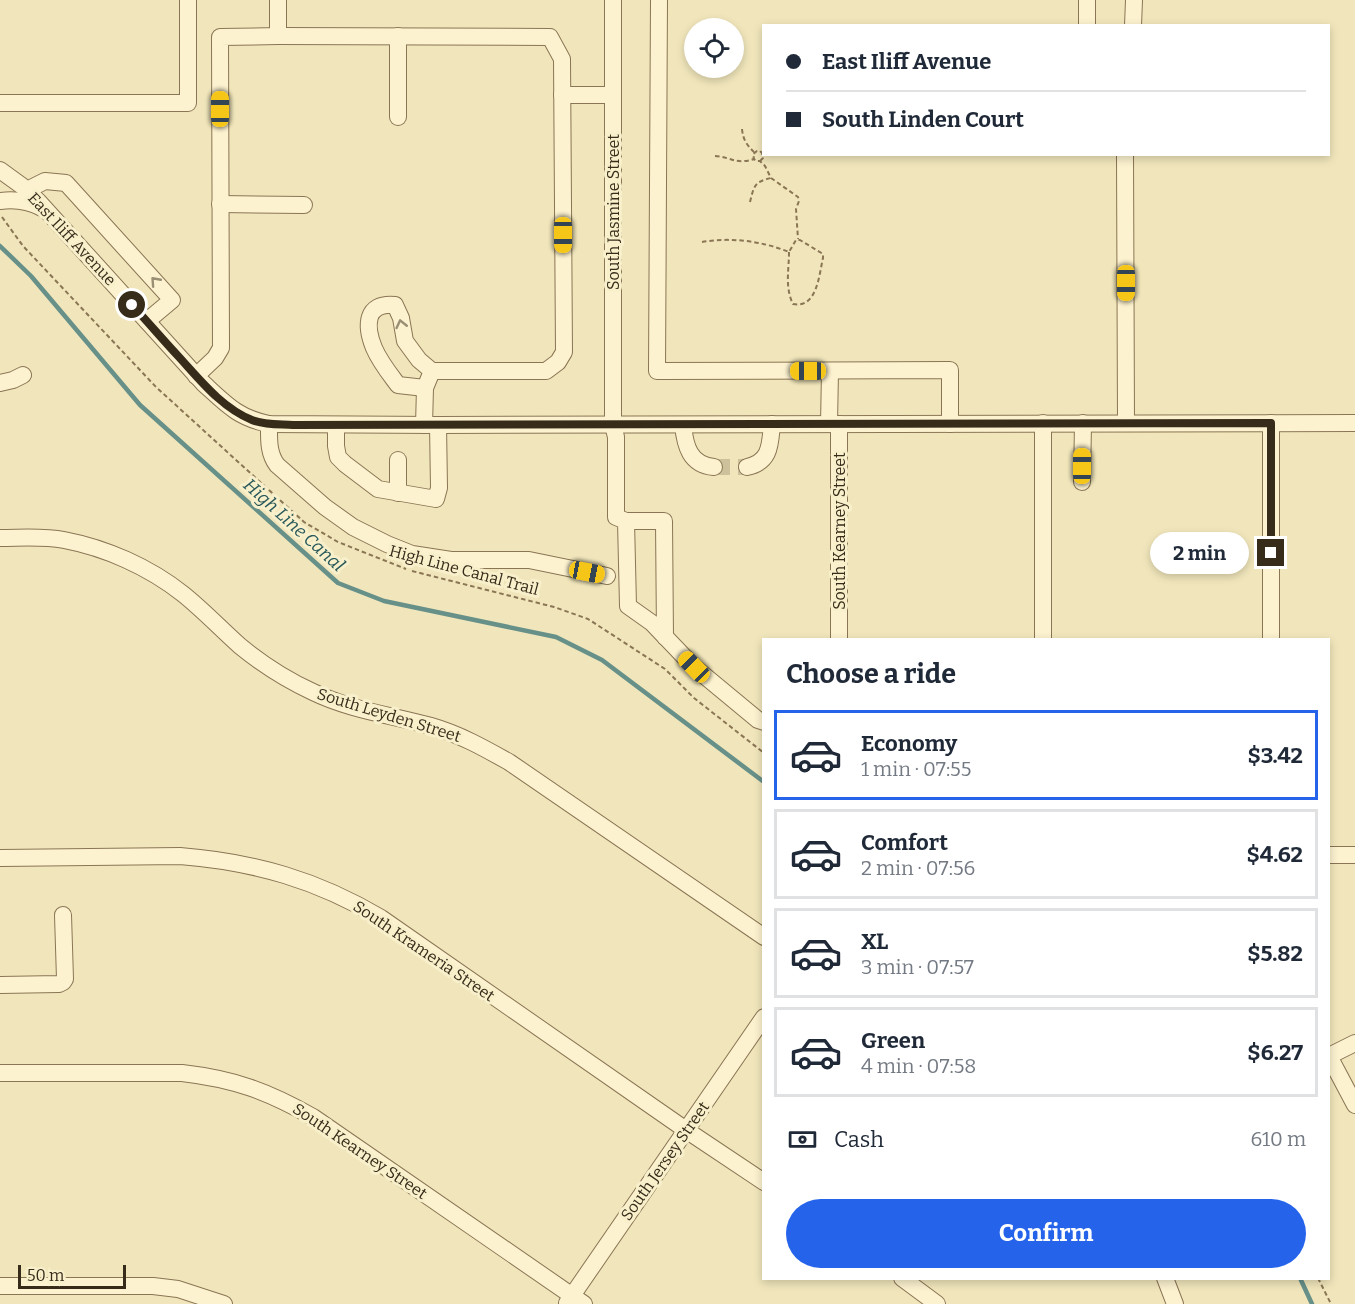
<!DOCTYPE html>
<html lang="en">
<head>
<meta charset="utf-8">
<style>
	:root { --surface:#fff; --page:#f6f6f7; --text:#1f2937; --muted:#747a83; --line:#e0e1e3; --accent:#2563eb }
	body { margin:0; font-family:Bitter,serif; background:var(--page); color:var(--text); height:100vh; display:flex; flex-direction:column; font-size:22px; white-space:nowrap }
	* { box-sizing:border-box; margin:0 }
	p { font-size:20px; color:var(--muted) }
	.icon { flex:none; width:33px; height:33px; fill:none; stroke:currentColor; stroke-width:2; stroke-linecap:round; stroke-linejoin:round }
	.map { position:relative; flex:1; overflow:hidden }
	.sheet { position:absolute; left:762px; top:638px; width:568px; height:642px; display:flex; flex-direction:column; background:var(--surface); border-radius:0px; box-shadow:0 3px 9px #0003 }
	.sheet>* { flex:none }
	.guide { position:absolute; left:762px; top:24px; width:568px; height:132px; border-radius:0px; box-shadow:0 3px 9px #0003; display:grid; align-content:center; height:132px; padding:0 24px; background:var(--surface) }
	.controls { position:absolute; left:684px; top:18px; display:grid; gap:12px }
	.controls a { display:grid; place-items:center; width:60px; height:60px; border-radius:50%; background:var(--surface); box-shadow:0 3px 9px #0003; font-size:30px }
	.scale { position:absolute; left:18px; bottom:15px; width:108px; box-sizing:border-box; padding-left:6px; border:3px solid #372b1a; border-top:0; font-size:16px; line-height:21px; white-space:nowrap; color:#372b1a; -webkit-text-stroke:4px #f8efcb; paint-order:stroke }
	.end { position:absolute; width:27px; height:27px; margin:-14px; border:8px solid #372b1a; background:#fff; box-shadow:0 0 0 3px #fff }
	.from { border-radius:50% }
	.bubble { position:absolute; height:42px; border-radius:21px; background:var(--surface); box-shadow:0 3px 9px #0003; font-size:20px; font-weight:700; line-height:42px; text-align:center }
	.car { position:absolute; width:18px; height:36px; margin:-18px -9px; border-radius:8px; box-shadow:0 0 4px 2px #0007; background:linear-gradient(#f5c518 24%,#345 0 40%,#f5c518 0 76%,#345 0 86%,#f5c518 0) }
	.guide b { display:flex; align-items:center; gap:21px; height:57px; font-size:22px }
	.guide b+b { border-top:2px solid var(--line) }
	.guide i { width:15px; height:15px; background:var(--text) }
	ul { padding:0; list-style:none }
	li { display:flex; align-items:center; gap:18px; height:90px; margin:0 12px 9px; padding:0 12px; border:3px solid var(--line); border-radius:0px }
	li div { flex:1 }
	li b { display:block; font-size:22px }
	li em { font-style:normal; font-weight:700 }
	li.selected { border-color:var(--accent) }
	li>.icon { width:54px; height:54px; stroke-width:1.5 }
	h2 { padding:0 24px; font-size:27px; line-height:72px }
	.pay { display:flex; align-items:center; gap:15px; height:66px; padding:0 24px; font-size:22px }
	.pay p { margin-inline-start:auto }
	.primary-button { display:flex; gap:12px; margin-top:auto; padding:12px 24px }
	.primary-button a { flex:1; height:69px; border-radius:36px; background:var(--accent); color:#fff; font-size:24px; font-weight:700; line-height:69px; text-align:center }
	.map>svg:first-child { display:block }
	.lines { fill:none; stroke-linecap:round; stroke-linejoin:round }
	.stream { stroke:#679089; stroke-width:4.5 }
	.minor-tunnel { stroke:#ccc19b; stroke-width:16; stroke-dasharray:16 8; stroke-linecap:butt }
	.minor-casing { stroke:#8a7554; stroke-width:18 }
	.path { stroke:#8a7554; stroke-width:2; stroke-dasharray:4.5 3; stroke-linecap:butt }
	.minor { stroke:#fcf2cf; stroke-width:16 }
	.oneway { stroke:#9a8e74 }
	.route { stroke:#372b1a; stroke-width:8 }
	.labels { text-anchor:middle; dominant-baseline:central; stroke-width:6; stroke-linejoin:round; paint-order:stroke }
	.street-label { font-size:16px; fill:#372b1a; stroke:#f8efcb }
	.water-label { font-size:18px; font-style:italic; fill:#285859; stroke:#f8efcb }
</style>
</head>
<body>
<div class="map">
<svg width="1355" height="1304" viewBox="0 0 1355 1304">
	<rect width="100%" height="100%" fill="#f1e6bb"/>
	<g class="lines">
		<g class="stream">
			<polyline points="0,246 31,276 140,405 338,583 384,601 556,637 602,660 764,782"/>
			<polyline points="1300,1278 1312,1304"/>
		</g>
		<polyline class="minor-tunnel" points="714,467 747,467"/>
		<g class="minor-casing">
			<g id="minor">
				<polyline points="613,0 613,425 616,437 616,517 626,521 628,606 652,623 694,667 758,720 764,722"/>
				<polyline points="659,0 657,371 950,370 950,424"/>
				<polyline points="1087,0 1087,26"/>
				<polyline points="1133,26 1134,0"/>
				<polyline points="278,36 550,37 562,59 564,352 558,362 546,371 432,371 425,388 424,425"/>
				<polyline points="398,36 398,117"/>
				<polyline points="562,95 613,95"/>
				<polyline points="0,103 188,103 188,0"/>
				<polyline points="1125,154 1126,423"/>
				<path d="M0,170L22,186L39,202L203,383C226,404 238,418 269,424L438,425L1355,423"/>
				<polyline points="27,190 45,181 66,183 172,300 147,321"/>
				<path d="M0,201C15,199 29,201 42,208"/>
				<polyline points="220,204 304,205"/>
				<polyline points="196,376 215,358 221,348 220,37 278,36 278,0"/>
				<polyline points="0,383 13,380 23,375"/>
				<path d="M425,388L398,385C389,373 380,362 374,348C365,326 365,302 395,305L401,318L405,341L419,360L432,371"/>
				<polyline points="1043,423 1043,639"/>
				<path d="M269,424C269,439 268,453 277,465L325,507L353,527L387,544L412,554L451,560H529L607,576"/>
				<polyline points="829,424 830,371"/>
				<polyline points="336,425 336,446 338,457 345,464 378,489 436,499 439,488 438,425"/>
				<path d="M683,425C685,446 690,465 714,467"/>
				<polyline points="398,460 398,493"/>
				<path d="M747,467C771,462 770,444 772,424"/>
				<polyline points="1082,482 1083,423"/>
				<polyline points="626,521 664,521 665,637"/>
				<path d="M0,538C21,538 43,536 64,540C106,548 149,567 183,594C203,610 221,629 240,646C262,664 287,680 313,692C350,710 391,715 431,726C459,734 484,748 509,762L764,937"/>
				<polyline points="839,639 839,424"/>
				<polyline points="1271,639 1271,423"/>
				<polyline points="1329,855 1355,855"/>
				<path d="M0,858L180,856C255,862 317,880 381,918L686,1130L764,1182"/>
				<polyline points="0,985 59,984 63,982 65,979 63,915"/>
				<polyline points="1329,1056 1355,1105"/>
				<polyline points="1329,1056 1355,1043"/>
				<path d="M0,1073H182C234,1079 267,1091 313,1117L584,1304"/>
				<polyline points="902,1278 937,1304"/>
				<polyline points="1165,1278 1175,1304"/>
				<polyline points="0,1286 153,1286 178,1289 224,1304"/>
				<polyline points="567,1303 764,1017"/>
			</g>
		</g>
		<g class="path">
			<path d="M742,129C743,140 747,145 754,152"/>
			<path d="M715,156C731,157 736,165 754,159"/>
			<polyline points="760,161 763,158 762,153 760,151 757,151 753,154 754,159 756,161 760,161 765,166 771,178 798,197 799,201 796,209 798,239"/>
			<path d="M750,202C754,186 754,182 771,178"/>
			<polyline points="2,217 23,246 156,387 304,522 338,542 406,569"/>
			<path d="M702,242C730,237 762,241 789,252L796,240H800L823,254V258C819,275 817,309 793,304L792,302C785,285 789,270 789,252"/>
			<polyline points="412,571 554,607 588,619 665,669 694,698 764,753"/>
			<polyline points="1318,1278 1331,1304"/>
		</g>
		<use href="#minor" class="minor"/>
	</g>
	<defs><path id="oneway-chevron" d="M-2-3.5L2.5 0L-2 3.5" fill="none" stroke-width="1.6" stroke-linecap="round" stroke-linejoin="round" transform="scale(1.5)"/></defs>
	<g class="oneway">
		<use href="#oneway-chevron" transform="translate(155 281) rotate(-132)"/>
		<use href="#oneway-chevron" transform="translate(401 324) rotate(-103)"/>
	</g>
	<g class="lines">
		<path class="route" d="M132,305C148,322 163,340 179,357C200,380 222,408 252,420C265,425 279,424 293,425L1271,423V553"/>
	</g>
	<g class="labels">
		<g class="street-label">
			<text transform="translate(613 212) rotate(-90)">South Jasmine Street</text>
			<text transform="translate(72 239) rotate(47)">East Iliff Avenue</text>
			<text transform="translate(839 531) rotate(-90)">South Kearney Street</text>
			<text transform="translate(464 570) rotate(15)">High Line Canal Trail</text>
			<text transform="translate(389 715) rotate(17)">South Leyden Street</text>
			<text transform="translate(424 951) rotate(34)">South Krameria Street</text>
			<text transform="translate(360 1151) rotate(34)">South Kearney Street</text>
			<text transform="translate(665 1161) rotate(-55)">South Jersey Street</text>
		</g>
		<g class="water-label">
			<text transform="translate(294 525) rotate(42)">High Line Canal</text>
		</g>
	</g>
</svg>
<div class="controls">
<a><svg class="icon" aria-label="locate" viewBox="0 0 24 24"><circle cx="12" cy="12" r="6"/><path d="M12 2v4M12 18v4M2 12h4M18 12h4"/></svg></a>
</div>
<div class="scale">50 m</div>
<i class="end from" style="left:132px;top:305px"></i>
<i class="end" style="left:1271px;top:553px"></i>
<div class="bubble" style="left:1150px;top:532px;width:99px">2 min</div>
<i class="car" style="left:220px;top:109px;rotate:0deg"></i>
<i class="car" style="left:563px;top:235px;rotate:180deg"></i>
<i class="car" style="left:1126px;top:283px;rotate:180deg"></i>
<i class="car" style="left:808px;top:371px;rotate:270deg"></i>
<i class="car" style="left:1082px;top:466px;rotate:0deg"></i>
<i class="car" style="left:587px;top:572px;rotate:101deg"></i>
<i class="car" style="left:694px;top:667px;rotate:315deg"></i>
<div class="guide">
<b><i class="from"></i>East Iliff Avenue</b>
<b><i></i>South Linden Court</b>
</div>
<section class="sheet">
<h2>Choose a ride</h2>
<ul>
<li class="selected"><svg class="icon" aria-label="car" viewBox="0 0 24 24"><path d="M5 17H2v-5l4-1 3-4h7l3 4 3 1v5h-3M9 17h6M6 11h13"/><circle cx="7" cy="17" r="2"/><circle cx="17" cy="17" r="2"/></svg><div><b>Economy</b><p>1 min · 07:55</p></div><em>$3.42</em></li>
<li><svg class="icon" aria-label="car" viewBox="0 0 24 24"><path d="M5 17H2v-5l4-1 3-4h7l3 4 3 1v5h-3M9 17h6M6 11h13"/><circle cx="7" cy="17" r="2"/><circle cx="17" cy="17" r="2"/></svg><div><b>Comfort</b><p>2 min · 07:56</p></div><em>$4.62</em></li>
<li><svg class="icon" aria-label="car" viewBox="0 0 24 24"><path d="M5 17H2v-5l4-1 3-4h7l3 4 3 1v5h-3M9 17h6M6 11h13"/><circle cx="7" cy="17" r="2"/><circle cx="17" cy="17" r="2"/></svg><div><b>XL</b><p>3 min · 07:57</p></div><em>$5.82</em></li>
<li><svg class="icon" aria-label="car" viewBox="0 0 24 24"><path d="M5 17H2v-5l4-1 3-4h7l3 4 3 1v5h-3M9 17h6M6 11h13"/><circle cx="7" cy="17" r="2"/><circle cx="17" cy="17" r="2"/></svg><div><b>Green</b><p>4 min · 07:58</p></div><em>$6.27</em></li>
</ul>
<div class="pay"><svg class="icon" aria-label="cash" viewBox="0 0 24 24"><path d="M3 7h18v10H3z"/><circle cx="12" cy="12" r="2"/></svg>Cash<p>610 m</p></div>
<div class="primary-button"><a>Confirm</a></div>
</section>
</div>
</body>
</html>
